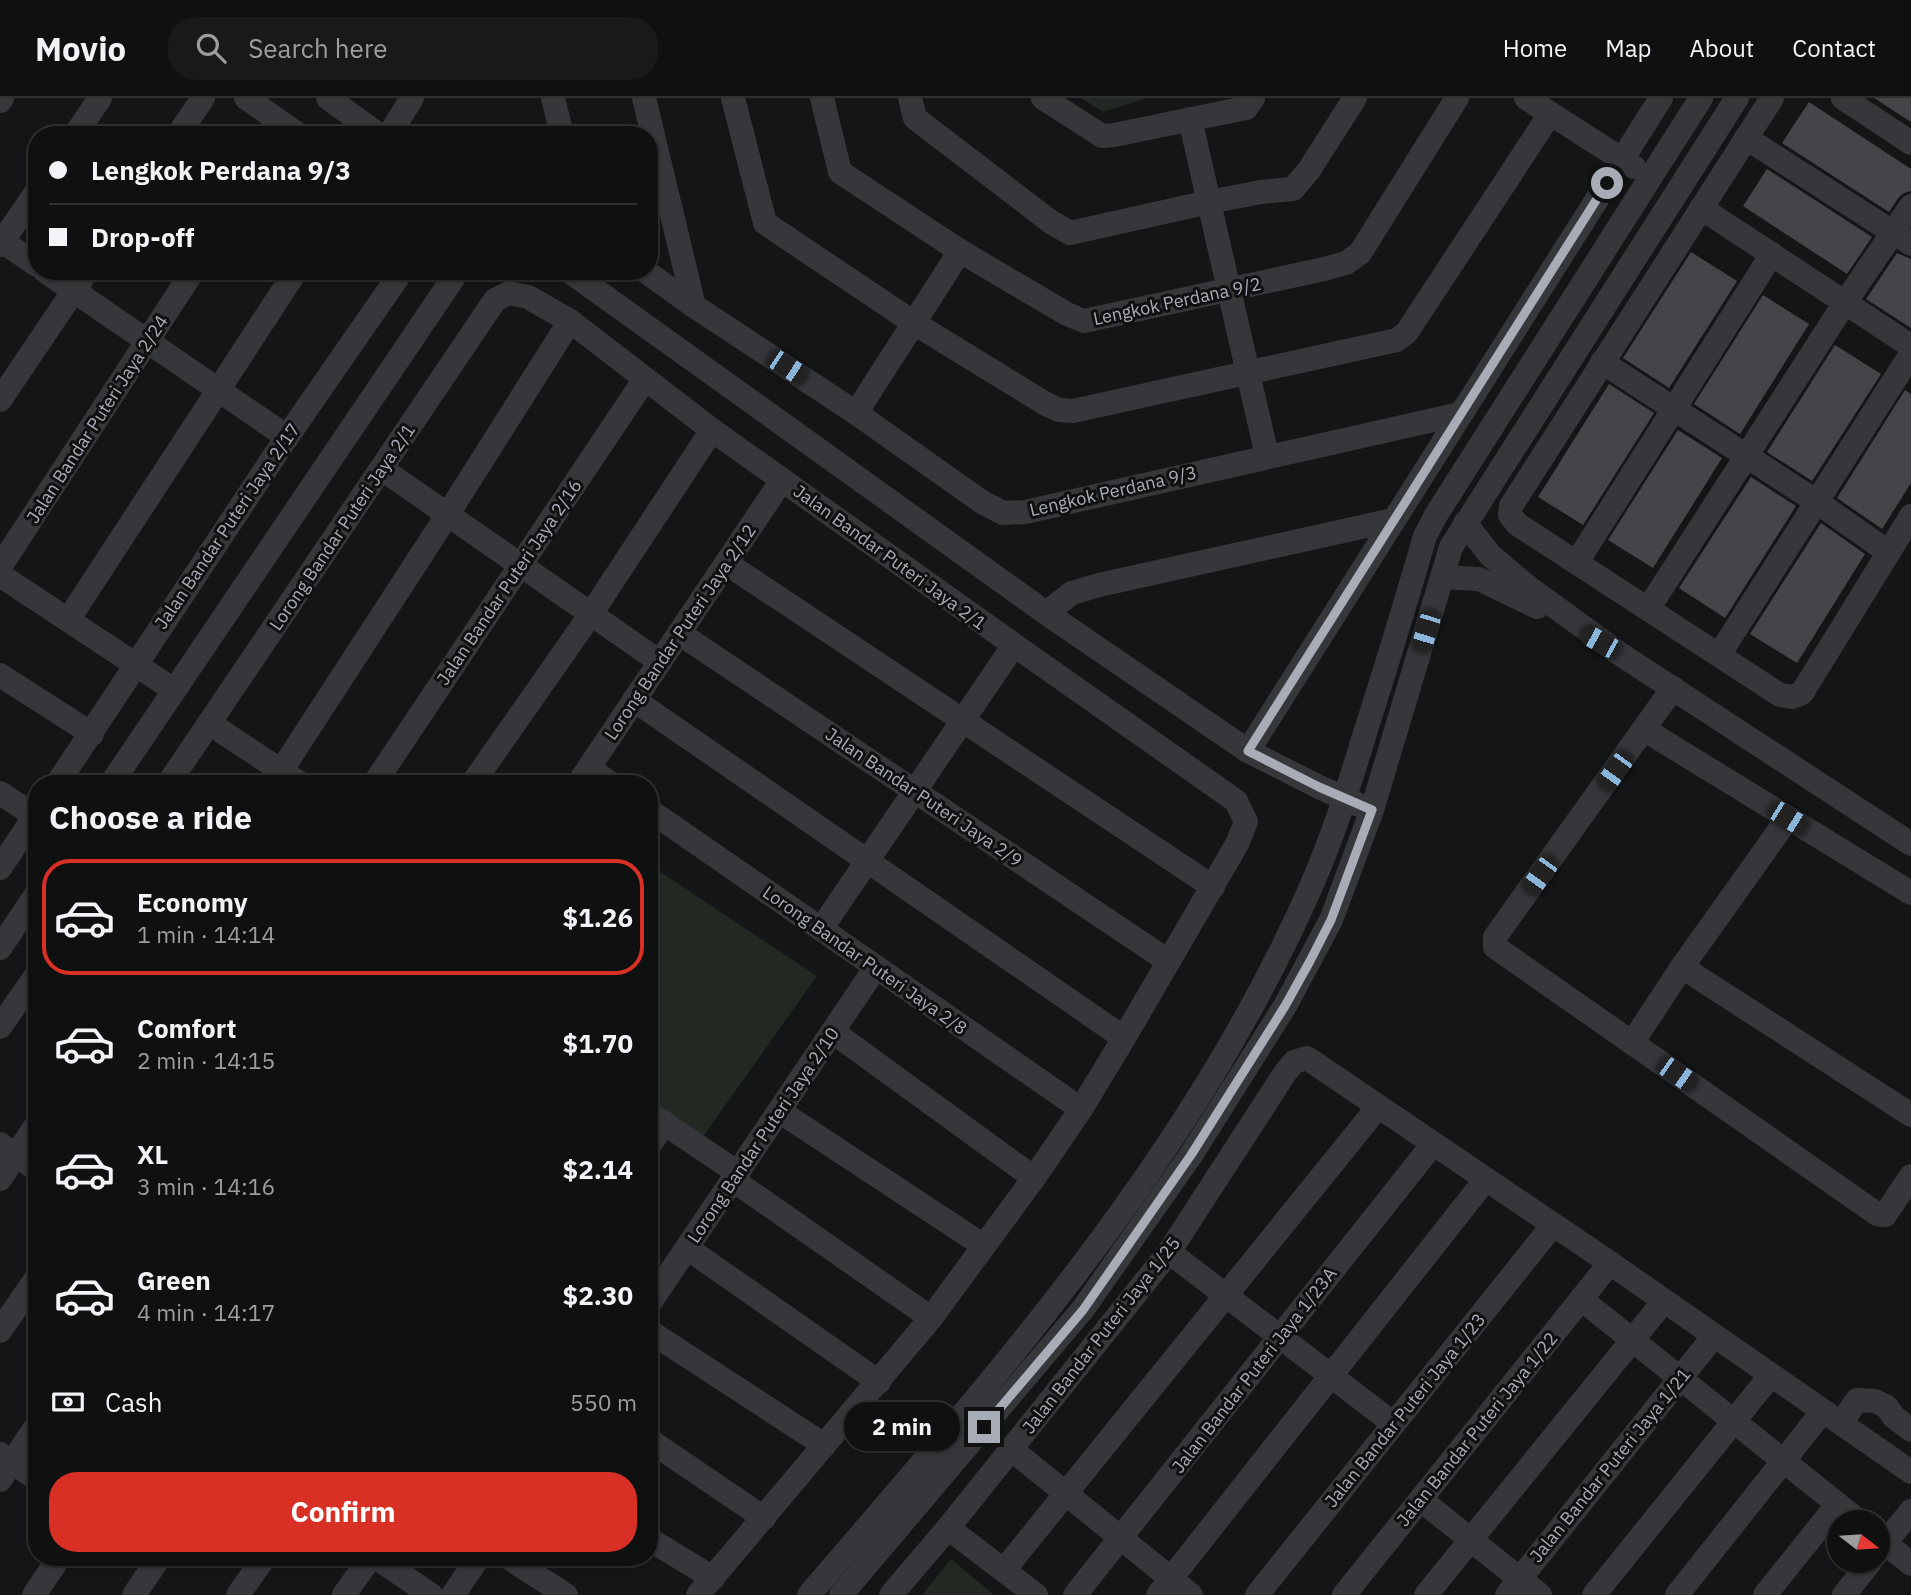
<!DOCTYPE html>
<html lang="en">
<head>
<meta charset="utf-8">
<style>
	:root { --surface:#0f1010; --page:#181919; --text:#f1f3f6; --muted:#9b9d9f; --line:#2f3030; --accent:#d93025 }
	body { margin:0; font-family:"IBM Plex Sans",sans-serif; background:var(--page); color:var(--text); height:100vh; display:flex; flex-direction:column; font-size:26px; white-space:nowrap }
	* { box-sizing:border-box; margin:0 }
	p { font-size:23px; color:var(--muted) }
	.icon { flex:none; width:38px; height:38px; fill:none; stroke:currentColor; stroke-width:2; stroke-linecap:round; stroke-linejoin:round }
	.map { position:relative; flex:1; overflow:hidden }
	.sheet { position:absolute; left:28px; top:677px; width:630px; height:791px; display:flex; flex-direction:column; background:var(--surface); border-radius:28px; box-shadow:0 2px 5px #0004,0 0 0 2px var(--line) }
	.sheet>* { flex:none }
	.guide { position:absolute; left:28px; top:28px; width:630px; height:154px; border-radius:28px; box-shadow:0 2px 5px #0004,0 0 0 2px var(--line); display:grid; align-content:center; height:154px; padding:0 21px; background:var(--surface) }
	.needle { width:46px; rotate:107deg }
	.fabs { position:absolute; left:1827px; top:1412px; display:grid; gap:14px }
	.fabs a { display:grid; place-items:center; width:63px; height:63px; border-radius:50%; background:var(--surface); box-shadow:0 2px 5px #0004,0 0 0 2px var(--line); font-size:35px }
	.end { position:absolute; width:32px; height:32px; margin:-16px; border:9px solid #a7acb6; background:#111; box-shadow:0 0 0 4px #111 }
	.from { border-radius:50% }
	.bubble { position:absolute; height:49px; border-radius:24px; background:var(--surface); box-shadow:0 2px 5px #0004,0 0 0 2px var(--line); font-size:23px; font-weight:700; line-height:49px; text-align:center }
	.car { position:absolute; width:21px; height:42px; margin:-21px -10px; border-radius:9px; box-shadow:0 0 5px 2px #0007; background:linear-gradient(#222 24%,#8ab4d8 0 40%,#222 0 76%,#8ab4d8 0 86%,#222 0) }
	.guide b { display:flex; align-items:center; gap:24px; height:66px; font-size:26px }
	.guide b+b { border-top:2px solid var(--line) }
	.guide i { width:18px; height:18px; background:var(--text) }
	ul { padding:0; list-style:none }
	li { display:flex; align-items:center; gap:21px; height:116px; margin:0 14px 10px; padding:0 7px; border:4px solid transparent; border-radius:28px }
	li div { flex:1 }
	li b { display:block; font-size:26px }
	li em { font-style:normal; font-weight:700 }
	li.on { border-color:var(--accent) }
	li>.icon { width:63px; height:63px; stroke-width:1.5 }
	h2 { padding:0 21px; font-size:32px; line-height:84px }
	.pay { display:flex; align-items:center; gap:18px; height:77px; padding:0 21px; font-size:26px }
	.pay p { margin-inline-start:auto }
	.cta { display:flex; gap:14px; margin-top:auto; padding:14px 21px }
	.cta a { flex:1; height:80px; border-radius:28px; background:var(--accent); color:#fff; font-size:28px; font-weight:700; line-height:80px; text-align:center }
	header { display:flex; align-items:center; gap:42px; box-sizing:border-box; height:98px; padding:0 35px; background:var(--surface); border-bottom:2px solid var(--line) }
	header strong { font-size:33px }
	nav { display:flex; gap:38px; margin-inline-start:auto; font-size:24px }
	.search { width:490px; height:63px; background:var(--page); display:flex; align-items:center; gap:18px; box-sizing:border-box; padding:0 24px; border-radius:28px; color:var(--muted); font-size:26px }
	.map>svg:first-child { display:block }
	.green { fill:#212922 }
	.building { fill:#444549 }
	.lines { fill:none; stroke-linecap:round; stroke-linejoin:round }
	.minor { stroke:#36373b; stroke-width:24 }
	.route { stroke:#a7acb6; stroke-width:9 }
	.labels { text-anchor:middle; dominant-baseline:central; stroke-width:6; stroke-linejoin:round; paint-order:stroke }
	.street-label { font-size:18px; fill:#a7acb6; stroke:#101011 }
</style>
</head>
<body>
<header>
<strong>Movio</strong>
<div class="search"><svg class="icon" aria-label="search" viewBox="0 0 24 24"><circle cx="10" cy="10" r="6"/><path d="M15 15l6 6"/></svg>Search here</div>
<nav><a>Home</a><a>Map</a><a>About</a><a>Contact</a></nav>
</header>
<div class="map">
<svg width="1911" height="1497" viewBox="0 0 1911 1497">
	<rect width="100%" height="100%" fill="#141516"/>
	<g class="green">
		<polygon points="1081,0 1147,0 1103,14"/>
		<polygon points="649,766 817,878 700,1043 649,1007"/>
		<polygon points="951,1461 994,1497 922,1497"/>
	</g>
	<g class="building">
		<polygon points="1874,0 1911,0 1911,24"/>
		<polygon points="1809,4 1911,71 1911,93 1904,95 1899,99 1889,114 1782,45"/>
		<polygon points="1767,71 1872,139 1847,176 1743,108"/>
		<polygon points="1691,154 1737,183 1669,290 1623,260"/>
		<polygon points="1897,155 1911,161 1911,230 1866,201"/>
		<polygon points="1763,197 1809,226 1740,336 1694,306"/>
		<polygon points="1835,247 1881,276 1812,383 1767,354"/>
		<polygon points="1609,286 1654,315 1583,427 1538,399"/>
		<polygon points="1905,292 1911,296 1911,385 1882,431 1837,400"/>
		<polygon points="1678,332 1722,360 1653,470 1608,442"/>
		<polygon points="1751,379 1796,408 1725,520 1679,490"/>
		<polygon points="1821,425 1865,456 1797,565 1750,536"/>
	</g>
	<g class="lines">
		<g class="minor">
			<polyline points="246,0 299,37"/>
			<polyline points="328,0 379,37"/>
			<polyline points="553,0 562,37"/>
			<polyline points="644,0 694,208 856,315 982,404 1003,415 1025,414 1460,316"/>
			<polyline points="733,0 765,125 914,225 1046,306 1059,312 1073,313 1397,242 1407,234 1550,16"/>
			<polyline points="822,0 840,74 960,153 1067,216 1084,223 1324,171 1346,165 1360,155 1457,0"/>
			<polyline points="910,0 915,20 1051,124 1070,135 1209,104 1261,94 1293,91 1309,72 1355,0"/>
			<polyline points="1043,0 1102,38 1114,37 1236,12 1246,10 1253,0"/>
			<polyline points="1526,0 1634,69"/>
			<polyline points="1772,0 1511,408 1510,417 1517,426 1780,597 1792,599 1802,595 1911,418"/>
			<polyline points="1843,0 1911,45"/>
			<polyline points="0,3 2,0"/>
			<polyline points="1190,21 1267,358"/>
			<polyline points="75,37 100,0"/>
			<polyline points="178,37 203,0"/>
			<polyline points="389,37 412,0"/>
			<polyline points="1746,40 1911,146"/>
			<polyline points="1701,110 1911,248"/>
			<polyline points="0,142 37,167"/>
			<polyline points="0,147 37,93"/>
			<polyline points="45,173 287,339"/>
			<polyline points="569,173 1046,515 1248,653 1319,689 1359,707"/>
			<polyline points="645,173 694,208"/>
			<polyline points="1602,264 1817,404 1888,454"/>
			<polyline points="0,302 87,173"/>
			<polyline points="856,315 960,153"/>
			<polyline points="382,371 660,564"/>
			<polyline points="1465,425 1490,457 1528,489 1620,556 1911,746"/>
			<polyline points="1577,464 1772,156"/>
			<polyline points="726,465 1213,789"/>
			<polyline points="0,469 193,173"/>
			<polyline points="0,477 174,592"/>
			<polyline points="1442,479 1479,481 1537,509"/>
			<polyline points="1648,511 1844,206 1911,108"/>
			<polyline points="1046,515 1072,495 1099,487 1393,422"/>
			<polyline points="68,522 296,173"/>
			<polyline points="679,535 1168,863"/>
			<polyline points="1719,557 1911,256"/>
			<polyline points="0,577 92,636"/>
			<polyline points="1673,590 1495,839 1495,849 1877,1116 1885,1117 1911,1078"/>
			<polyline points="634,602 1124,940"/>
			<polyline points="209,625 301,686"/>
			<polyline points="1645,632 1911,795"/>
			<polyline points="1248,653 1661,0"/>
			<polyline points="589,670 611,686"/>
			<polyline points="281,673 448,416 570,223"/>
			<polyline points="57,686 287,339 402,173"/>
			<polyline points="111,686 458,173"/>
			<polyline points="168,686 495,202 509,195 528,199 570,223 712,332 1014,547 1236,703 1246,724 1237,746 1124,940 1081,1011 1034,1080 931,1220 698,1497"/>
			<polyline points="374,686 645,281"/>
			<polyline points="472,686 591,516 712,332"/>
			<polyline points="578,686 782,382"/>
			<polyline points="0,695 35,718"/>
			<polyline points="649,712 1081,1011"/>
			<polyline points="0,770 37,715"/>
			<polyline points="821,831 1014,547"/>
			<polyline points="0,850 37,795"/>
			<polyline points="1682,869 1911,1017"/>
			<polyline points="0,929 37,876"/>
			<polyline points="833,934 1034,1080"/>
			<polyline points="1632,945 1682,869 1788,720"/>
			<polyline points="779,1013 984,1148"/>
			<polyline points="649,1015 738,1075"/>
			<polyline points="0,1046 37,1072"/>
			<polyline points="649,1048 665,1025"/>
			<polyline points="0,1081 37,1026"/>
			<polyline points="733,1082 931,1220"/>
			<polyline points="687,1150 879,1284"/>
			<polyline points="1169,1154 1394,1326"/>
			<polyline points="1581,1201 1860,1424"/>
			<polyline points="649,1206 876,869"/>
			<polyline points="0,1233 37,1179"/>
			<polyline points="649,1233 824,1347"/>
			<polyline points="1841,1325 1857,1302 1875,1303 1887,1309 1894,1319 1911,1332"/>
			<polyline points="649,1342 764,1420"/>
			<polyline points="1011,1351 1191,1497"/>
			<polyline points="0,1356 37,1381"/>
			<polyline points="0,1382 37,1327"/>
			<polyline points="1421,1402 1540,1497"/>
			<polyline points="948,1430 1036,1497"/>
			<polyline points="1878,1439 1911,1466"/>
			<polyline points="649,1441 713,1480"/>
			<polyline points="1878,1454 1911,1413"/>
			<polyline points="377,1460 431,1497"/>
			<polyline points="509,1460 566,1497"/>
			<polyline points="1004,1472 1378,1009"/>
			<polyline points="34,1497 59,1460"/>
			<polyline points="134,1497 159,1460"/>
			<polyline points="238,1497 264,1460"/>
			<polyline points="344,1497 370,1460"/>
			<polyline points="453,1497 478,1460"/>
			<path d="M809,1497C996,1279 1192,1059 1309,793C1332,742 1349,688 1365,635C1386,569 1406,504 1425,438L1436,417L1701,0"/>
			<polyline points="841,1497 1083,1211 1191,1057 1285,908 1331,822 1372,712 1451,449 1737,0"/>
			<polyline points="891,1497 948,1430 1169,1154 1285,975 1294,964 1307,960 1610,1165 1911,1374"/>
			<polyline points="1075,1497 1433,1046"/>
			<polyline points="1158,1497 1486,1081"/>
			<polyline points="1257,1497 1553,1127"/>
			<polyline points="1344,1497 1610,1165"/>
			<polyline points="1426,1497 1664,1203"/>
			<polyline points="1507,1497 1714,1238"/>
			<polyline points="1594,1497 1771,1277"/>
			<polyline points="1677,1497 1823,1313"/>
			<polyline points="1765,1497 1837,1407"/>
			<polyline points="1844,1497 1871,1463"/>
		</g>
	</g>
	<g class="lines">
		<polyline class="route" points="984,1329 1083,1212 1191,1057 1285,908 1310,863 1331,822 1372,712 1319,689 1248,653 1607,85"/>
	</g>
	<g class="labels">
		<g class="street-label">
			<text transform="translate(1177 203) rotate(-12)">Lengkok Perdana 9/2</text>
			<text transform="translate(97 321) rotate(-57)">Jalan Bandar Puteri Jaya 2/24</text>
			<text transform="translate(1113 393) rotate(-13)">Lengkok Perdana 9/3</text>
			<text transform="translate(227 428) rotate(-56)">Jalan Bandar Puteri Jaya 2/17</text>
			<text transform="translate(342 429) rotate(-56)">Lorong Bandar Puteri Jaya 2/1</text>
			<text transform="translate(890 459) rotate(36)">Jalan Bandar Puteri Jaya 2/1</text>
			<text transform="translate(509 484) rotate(-56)">Jalan Bandar Puteri Jaya 2/16</text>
			<text transform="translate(680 534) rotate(-56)">Lorong Bandar Puteri Jaya 2/12</text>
			<text transform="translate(924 699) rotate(34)">Jalan Bandar Puteri Jaya 2/9</text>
			<text transform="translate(865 862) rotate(35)">Lorong Bandar Puteri Jaya 2/8</text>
			<text transform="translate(763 1037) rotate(-56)">Lorong Bandar Puteri Jaya 2/10</text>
			<text transform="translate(1101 1237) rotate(-52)">Jalan Bandar Puteri Jaya 1/25</text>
			<text transform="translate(1254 1272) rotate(-52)">Jalan Bandar Puteri Jaya 1/23A</text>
			<text transform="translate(1405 1312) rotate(-51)">Jalan Bandar Puteri Jaya 1/23</text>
			<text transform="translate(1477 1331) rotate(-51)">Jalan Bandar Puteri Jaya 1/22</text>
			<text transform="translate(1610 1367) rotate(-51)">Jalan Bandar Puteri Jaya 1/21</text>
		</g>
	</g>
</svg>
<div class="fabs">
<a><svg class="needle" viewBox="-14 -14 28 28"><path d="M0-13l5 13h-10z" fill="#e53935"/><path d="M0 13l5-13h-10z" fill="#9b9d9f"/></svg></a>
</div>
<i class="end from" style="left:1607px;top:85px"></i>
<i class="end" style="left:984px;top:1329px"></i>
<div class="bubble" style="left:844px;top:1304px;width:116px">2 min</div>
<i class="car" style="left:787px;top:269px;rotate:123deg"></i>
<i class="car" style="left:1426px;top:533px;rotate:197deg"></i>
<i class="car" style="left:1600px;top:544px;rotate:299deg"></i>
<i class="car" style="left:1615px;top:673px;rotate:216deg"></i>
<i class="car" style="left:1788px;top:720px;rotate:122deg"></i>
<i class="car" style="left:1540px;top:777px;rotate:216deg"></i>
<i class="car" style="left:1677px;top:976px;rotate:125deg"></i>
<div class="guide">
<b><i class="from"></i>Lengkok Perdana 9/3</b>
<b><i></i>Drop-off</b>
</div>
<section class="sheet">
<h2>Choose a ride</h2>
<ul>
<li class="on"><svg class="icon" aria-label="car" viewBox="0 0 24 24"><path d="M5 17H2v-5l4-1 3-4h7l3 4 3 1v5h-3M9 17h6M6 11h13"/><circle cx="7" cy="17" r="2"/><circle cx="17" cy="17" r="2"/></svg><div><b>Economy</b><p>1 min · 14:14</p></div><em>$1.26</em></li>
<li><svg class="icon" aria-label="car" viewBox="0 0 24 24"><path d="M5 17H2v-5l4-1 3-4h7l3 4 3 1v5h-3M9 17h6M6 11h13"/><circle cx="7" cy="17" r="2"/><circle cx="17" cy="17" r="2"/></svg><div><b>Comfort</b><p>2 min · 14:15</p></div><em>$1.70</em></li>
<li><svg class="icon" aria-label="car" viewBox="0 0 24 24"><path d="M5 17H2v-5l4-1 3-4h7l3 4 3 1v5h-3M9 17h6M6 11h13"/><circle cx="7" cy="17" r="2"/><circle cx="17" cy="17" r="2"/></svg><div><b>XL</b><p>3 min · 14:16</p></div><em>$2.14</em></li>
<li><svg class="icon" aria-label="car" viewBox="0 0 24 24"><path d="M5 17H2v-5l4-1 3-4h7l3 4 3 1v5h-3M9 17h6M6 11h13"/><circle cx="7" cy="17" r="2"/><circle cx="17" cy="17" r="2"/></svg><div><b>Green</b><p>4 min · 14:17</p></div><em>$2.30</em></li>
</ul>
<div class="pay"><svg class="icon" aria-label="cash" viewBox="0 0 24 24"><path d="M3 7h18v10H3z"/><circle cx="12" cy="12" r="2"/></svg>Cash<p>550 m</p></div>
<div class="cta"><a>Confirm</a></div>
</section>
</div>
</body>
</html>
